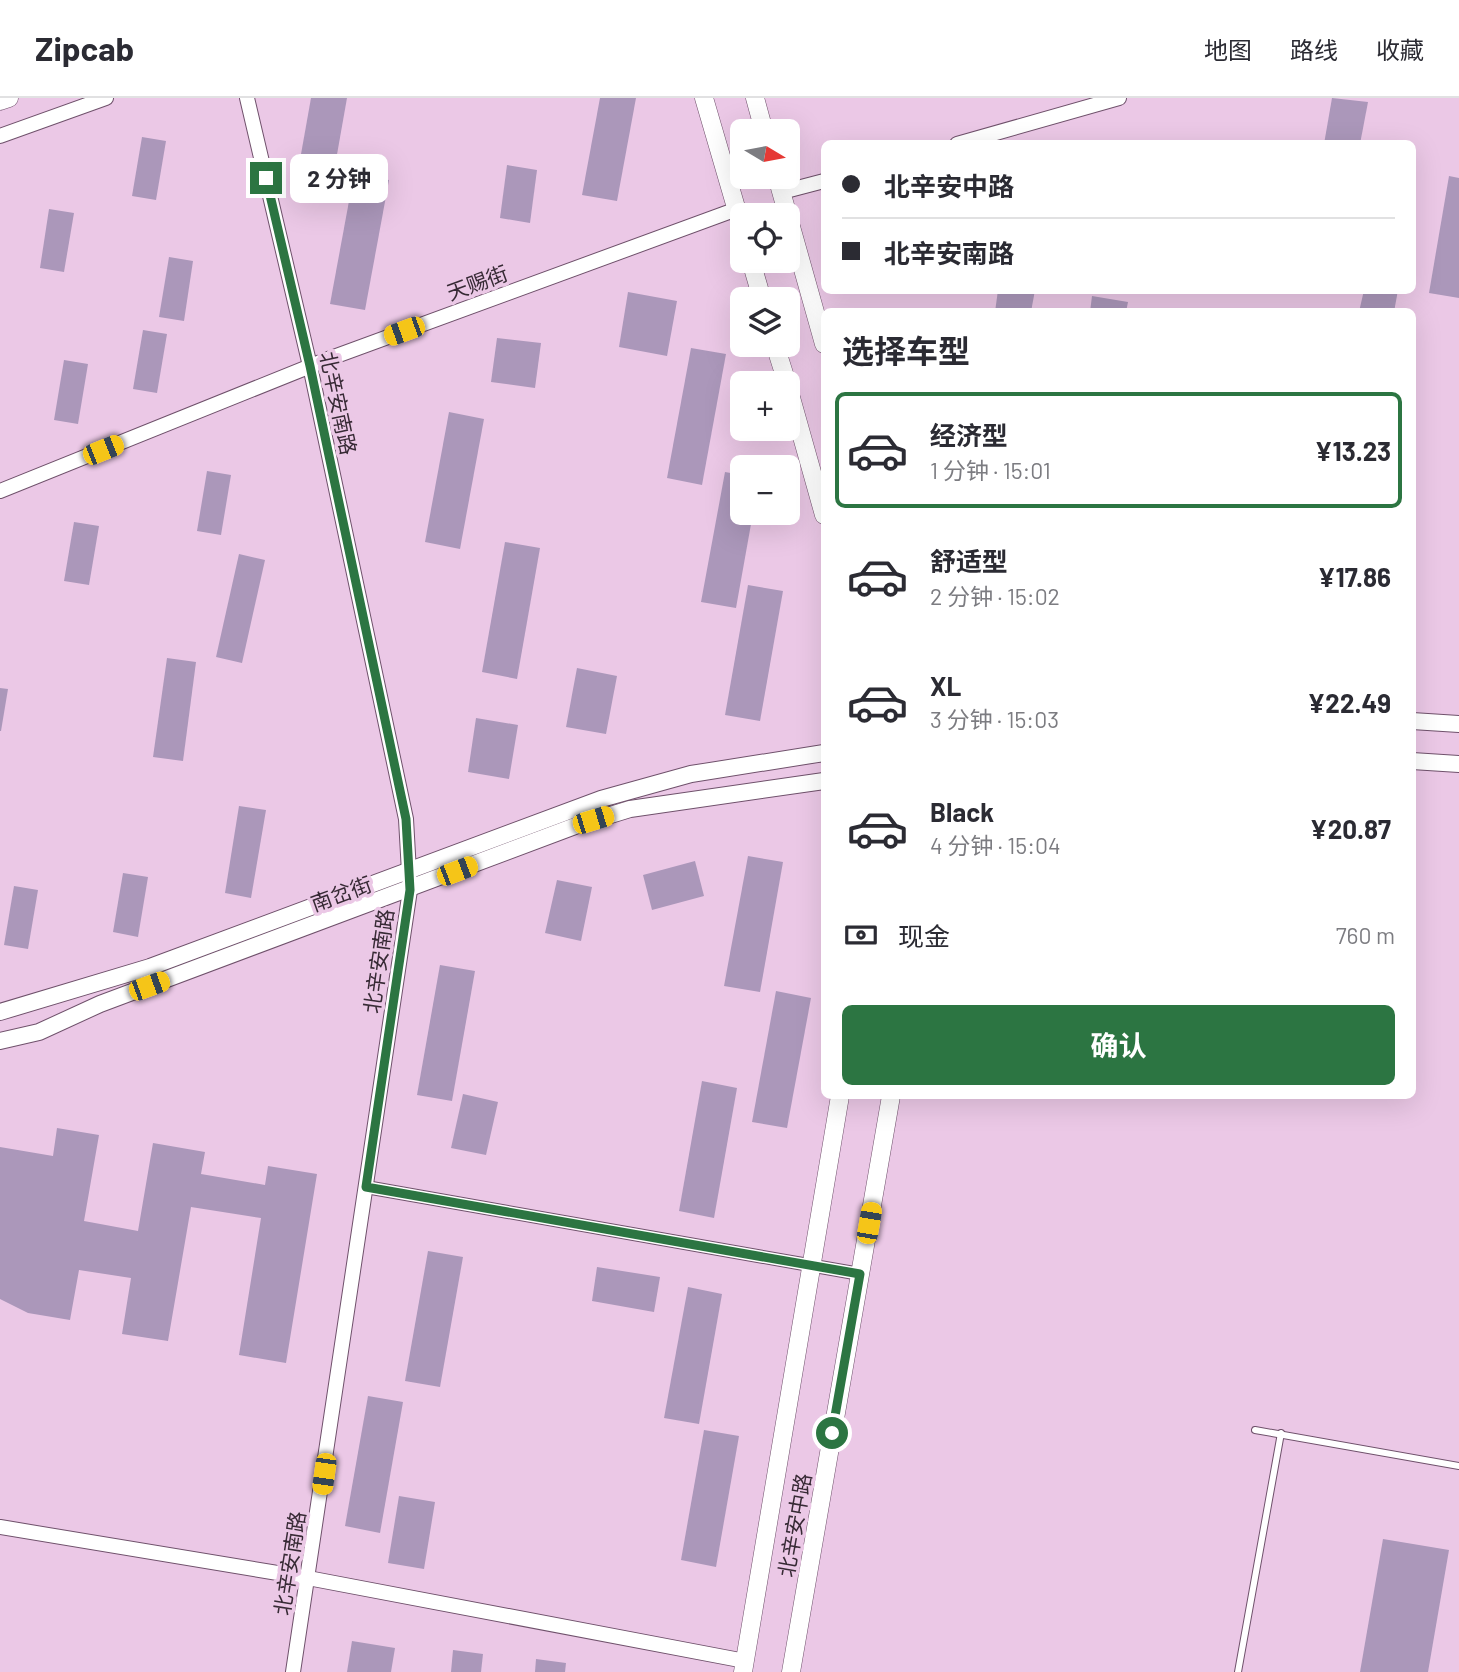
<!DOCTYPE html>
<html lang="zh">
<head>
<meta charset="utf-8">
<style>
	:root { --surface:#fff; --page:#f7f7f7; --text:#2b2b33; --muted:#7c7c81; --line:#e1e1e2; --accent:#2c7542 }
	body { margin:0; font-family:Barlow,"Noto Sans SC",sans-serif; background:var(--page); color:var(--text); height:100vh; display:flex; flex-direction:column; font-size:26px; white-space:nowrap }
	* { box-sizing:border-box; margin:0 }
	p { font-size:23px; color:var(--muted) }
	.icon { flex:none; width:38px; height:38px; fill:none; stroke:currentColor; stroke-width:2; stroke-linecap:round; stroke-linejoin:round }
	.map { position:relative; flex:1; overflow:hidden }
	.details { position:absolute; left:821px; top:210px; width:595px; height:791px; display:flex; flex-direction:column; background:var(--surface); border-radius:10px; box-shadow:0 7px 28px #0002 }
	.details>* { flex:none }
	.hud { position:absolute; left:821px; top:42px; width:595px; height:154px; border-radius:10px; box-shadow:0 7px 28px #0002; display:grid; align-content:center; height:154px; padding:0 21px; background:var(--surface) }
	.needle { width:46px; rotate:100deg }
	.controls { position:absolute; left:730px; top:21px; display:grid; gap:14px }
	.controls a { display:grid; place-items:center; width:70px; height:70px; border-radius:10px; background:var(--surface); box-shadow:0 7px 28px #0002; font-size:35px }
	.end { position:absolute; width:32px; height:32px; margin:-16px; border:9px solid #2c7542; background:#fff; box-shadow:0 0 0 4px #fff }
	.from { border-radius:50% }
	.bubble { position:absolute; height:49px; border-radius:10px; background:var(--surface); box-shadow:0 7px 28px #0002; font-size:23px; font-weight:700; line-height:49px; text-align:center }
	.car { position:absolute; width:21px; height:42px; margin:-21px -10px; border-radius:9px; box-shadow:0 0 5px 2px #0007; background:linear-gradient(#f5c518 24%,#345 0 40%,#f5c518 0 76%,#345 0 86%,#f5c518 0) }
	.hud b { display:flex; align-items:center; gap:24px; height:66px; font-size:26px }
	.hud b+b { border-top:2px solid var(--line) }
	.hud i { width:18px; height:18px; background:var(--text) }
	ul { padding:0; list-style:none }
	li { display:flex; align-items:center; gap:21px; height:116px; margin:0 14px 10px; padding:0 7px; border:4px solid transparent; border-radius:10px }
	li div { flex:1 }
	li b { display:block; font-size:26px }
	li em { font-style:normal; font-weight:700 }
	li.on { border-color:var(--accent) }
	li>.icon { width:63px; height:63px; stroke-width:1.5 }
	h2 { padding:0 21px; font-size:32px; line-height:84px }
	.pay { display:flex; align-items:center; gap:18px; height:77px; padding:0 21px; font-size:26px }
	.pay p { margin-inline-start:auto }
	.primary-button { display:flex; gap:14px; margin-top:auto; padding:14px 21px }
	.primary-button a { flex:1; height:80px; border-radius:10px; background:var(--accent); color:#fff; font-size:28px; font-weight:700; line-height:80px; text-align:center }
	header { display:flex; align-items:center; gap:42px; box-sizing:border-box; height:98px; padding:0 35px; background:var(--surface); border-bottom:2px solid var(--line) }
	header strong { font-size:33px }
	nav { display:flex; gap:38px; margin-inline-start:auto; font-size:24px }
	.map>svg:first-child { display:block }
	.building { fill:#ab97ba }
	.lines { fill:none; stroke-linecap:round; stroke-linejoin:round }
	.service-casing { stroke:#6f516b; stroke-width:8 }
	.minor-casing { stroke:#6f516b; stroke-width:14 }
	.tertiary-casing { stroke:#6f516b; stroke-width:16 }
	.secondary-casing { stroke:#6f516b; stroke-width:18 }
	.primary-casing { stroke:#6f516b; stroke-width:19 }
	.service { stroke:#fff; stroke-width:6 }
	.minor { stroke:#fff; stroke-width:12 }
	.tertiary { stroke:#fff; stroke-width:14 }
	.secondary { stroke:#fff; stroke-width:16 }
	.primary { stroke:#fff; stroke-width:18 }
	.route { stroke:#2c7542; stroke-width:9 }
	.labels { text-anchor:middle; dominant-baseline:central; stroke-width:7; stroke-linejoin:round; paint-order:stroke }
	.street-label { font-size:21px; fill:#372a35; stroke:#ebc8e6 }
</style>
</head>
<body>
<header>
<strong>Zipcab</strong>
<nav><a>地图</a><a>路线</a><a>收藏</a></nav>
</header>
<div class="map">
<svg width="1459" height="1574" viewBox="0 0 1459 1574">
	<rect width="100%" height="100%" fill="#ebc8e6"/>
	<g class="building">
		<polygon points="311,0 347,0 333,79 298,73"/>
		<polygon points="600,0 636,0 617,103 582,97"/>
		<polygon points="1332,0 1368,4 1360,46 1324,46"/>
		<polygon points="142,39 166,43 156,102 132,98"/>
		<polygon points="507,67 537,72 530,125 500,120"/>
		<polygon points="354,76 389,82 365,212 330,206"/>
		<polygon points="1449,78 1459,80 1459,200 1429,195"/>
		<polygon points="49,111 74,115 64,174 40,170"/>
		<polygon points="169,159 193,163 184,223 159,219"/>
		<polygon points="998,192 1035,192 1031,214 995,214"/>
		<polygon points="1364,192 1398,192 1394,214 1359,214"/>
		<polygon points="628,194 677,203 667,258 619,249"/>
		<polygon points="1092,198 1128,204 1126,214 1090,214"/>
		<polygon points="143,232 167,236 157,295 133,291"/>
		<polygon points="497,240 541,245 535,290 491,284"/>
		<polygon points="691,250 726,256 702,387 667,380"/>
		<polygon points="64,262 88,266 78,326 54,322"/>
		<polygon points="449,314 484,321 460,451 425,444"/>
		<polygon points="207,373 231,377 221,437 197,433"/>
		<polygon points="725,374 742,377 742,415 753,415 736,510 701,504"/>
		<polygon points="74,424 99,428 89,487 64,483"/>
		<polygon points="505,444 540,450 517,581 482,574"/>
		<polygon points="239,456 265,462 242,565 216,559"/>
		<polygon points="748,487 783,493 760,623 725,617"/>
		<polygon points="167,560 196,564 183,663 153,659"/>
		<polygon points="577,570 617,578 606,636 566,629"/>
		<polygon points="0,590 8,591 1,633 0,633"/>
		<polygon points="476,620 518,627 509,681 468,674"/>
		<polygon points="239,708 266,712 251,800 225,795"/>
		<polygon points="748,758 783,764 760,894 724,888"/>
		<polygon points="695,763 704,798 652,812 643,777"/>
		<polygon points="123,775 148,779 138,839 113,834"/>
		<polygon points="557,782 592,789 581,843 545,835"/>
		<polygon points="14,788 38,792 28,851 4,847"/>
		<polygon points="440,867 475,873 452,1003 417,997"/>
		<polygon points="776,893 811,900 787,1030 752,1024"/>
		<polygon points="702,983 737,990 714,1120 679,1113"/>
		<polygon points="463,996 498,1004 486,1057 451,1050"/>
		<polygon points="57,1030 99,1037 84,1123 138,1133 153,1045 205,1054 201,1076 265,1087 268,1068 317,1076 286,1265 239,1257 261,1120 191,1109 168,1243 122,1236 131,1180 79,1172 70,1222 28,1215 0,1201 0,1049 53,1058"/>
		<polygon points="428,1153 463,1159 440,1289 405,1283"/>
		<polygon points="597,1169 660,1179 654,1214 592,1203"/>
		<polygon points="688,1189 722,1196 699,1326 664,1320"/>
		<polygon points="368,1298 403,1304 380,1435 345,1428"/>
		<polygon points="704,1332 739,1338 716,1469 681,1462"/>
		<polygon points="399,1398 435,1404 424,1471 388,1465"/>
		<polygon points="1383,1441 1449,1452 1428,1574 1360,1574"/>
		<polygon points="352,1543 395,1550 391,1574 347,1574"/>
		<polygon points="453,1552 483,1556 481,1574 451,1574"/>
		<polygon points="536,1561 566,1565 565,1574 535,1574"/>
	</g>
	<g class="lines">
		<g class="service-casing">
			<g id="service">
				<polyline points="1255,1332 1459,1368"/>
				<polyline points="1238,1574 1281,1335"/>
			</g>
		</g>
		<g class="minor-casing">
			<polyline id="minor" points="366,1089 860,1176"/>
		</g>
		<g class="tertiary-casing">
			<g id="tertiary">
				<polyline points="247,0 310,268 406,721 410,792 293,1574"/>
				<polyline points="0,38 106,0"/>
				<polyline points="957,46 1119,0"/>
				<polyline points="782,94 824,83"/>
				<polyline points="0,393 328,261 737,111"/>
				<polyline points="0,1429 308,1480 745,1563"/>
			</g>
		</g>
		<g class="secondary-casing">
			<g id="secondary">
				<polyline points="1412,623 1459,626"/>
				<polyline points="1412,663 1459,666"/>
				<polyline points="0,914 150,869 601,701 691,676 824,655"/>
				<polyline points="0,943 39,934 100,906 575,728 630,711 824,683"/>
			</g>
		</g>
		<g class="primary-casing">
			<g id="primary">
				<polyline points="704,0 742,130"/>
				<polyline points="755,0 764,33"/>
				<polyline points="0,3 9,0"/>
				<polyline points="777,79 824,246"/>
				<polyline points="751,163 762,201"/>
				<polyline points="775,247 787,285"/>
				<polyline points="788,289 824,417"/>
				<polyline points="743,1574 840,998"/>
				<polyline points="791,1574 891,998"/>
			</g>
		</g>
		<use href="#service" class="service"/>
		<use href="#minor" class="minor"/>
		<use href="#tertiary" class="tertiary"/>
		<use href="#secondary" class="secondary"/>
		<use href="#primary" class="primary"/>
	</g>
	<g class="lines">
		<polyline class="route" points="266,80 310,268 406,721 410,792 366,1089 860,1176 832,1335"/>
	</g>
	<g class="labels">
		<g class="street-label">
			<text transform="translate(477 184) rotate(-20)">天赐街</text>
			<text transform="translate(339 305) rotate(78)">北辛安南路</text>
			<text transform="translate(341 795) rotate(-20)">南岔街</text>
			<text transform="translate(378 863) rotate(-82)">北辛安南路</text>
			<text transform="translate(794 1427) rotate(-80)">北辛安中路</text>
			<text transform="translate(289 1465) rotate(-81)">北辛安南路</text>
		</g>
	</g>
</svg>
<div class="controls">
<a><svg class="needle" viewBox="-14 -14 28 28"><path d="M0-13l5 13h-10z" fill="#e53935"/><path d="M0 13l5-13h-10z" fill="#7c7c81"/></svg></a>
<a><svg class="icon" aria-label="locate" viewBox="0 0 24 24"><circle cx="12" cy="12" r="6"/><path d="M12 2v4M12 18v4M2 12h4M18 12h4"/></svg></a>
<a><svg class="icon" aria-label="layers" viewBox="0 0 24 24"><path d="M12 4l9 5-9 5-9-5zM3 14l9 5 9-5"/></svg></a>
<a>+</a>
<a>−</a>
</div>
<i class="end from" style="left:832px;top:1335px"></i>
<i class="end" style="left:266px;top:80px"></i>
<div class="bubble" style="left:290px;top:56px;width:98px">2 分钟</div>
<i class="car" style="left:404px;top:233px;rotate:250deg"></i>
<i class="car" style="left:103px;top:352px;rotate:68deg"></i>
<i class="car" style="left:593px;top:722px;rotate:73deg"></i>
<i class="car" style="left:457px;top:773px;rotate:69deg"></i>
<i class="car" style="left:149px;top:888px;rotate:70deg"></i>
<i class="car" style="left:869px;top:1125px;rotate:10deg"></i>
<i class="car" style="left:324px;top:1376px;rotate:188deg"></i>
<div class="hud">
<b><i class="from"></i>北辛安中路</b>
<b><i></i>北辛安南路</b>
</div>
<section class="details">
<h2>选择车型</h2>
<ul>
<li class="on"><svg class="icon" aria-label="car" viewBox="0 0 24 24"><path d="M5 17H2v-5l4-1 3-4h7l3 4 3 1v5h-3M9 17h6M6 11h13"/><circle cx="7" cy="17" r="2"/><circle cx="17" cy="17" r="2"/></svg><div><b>经济型</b><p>1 分钟 · 15:01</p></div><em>¥13.23</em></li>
<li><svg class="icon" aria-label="car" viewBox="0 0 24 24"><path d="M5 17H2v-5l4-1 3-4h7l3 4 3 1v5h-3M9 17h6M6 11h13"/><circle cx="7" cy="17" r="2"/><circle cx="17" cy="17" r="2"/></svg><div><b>舒适型</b><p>2 分钟 · 15:02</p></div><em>¥17.86</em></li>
<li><svg class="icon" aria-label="car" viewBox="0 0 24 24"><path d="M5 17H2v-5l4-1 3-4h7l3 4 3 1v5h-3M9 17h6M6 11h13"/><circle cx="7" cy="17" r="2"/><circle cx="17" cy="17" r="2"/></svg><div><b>XL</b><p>3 分钟 · 15:03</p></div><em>¥22.49</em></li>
<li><svg class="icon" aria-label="car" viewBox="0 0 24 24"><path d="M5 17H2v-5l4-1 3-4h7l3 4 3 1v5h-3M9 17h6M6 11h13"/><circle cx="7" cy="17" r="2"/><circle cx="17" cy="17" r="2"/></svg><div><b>Black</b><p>4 分钟 · 15:04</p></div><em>¥20.87</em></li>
</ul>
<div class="pay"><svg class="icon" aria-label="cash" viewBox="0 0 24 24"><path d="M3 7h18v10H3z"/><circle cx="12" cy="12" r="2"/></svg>现金<p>760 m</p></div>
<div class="primary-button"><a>确认</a></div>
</section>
</div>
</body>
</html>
